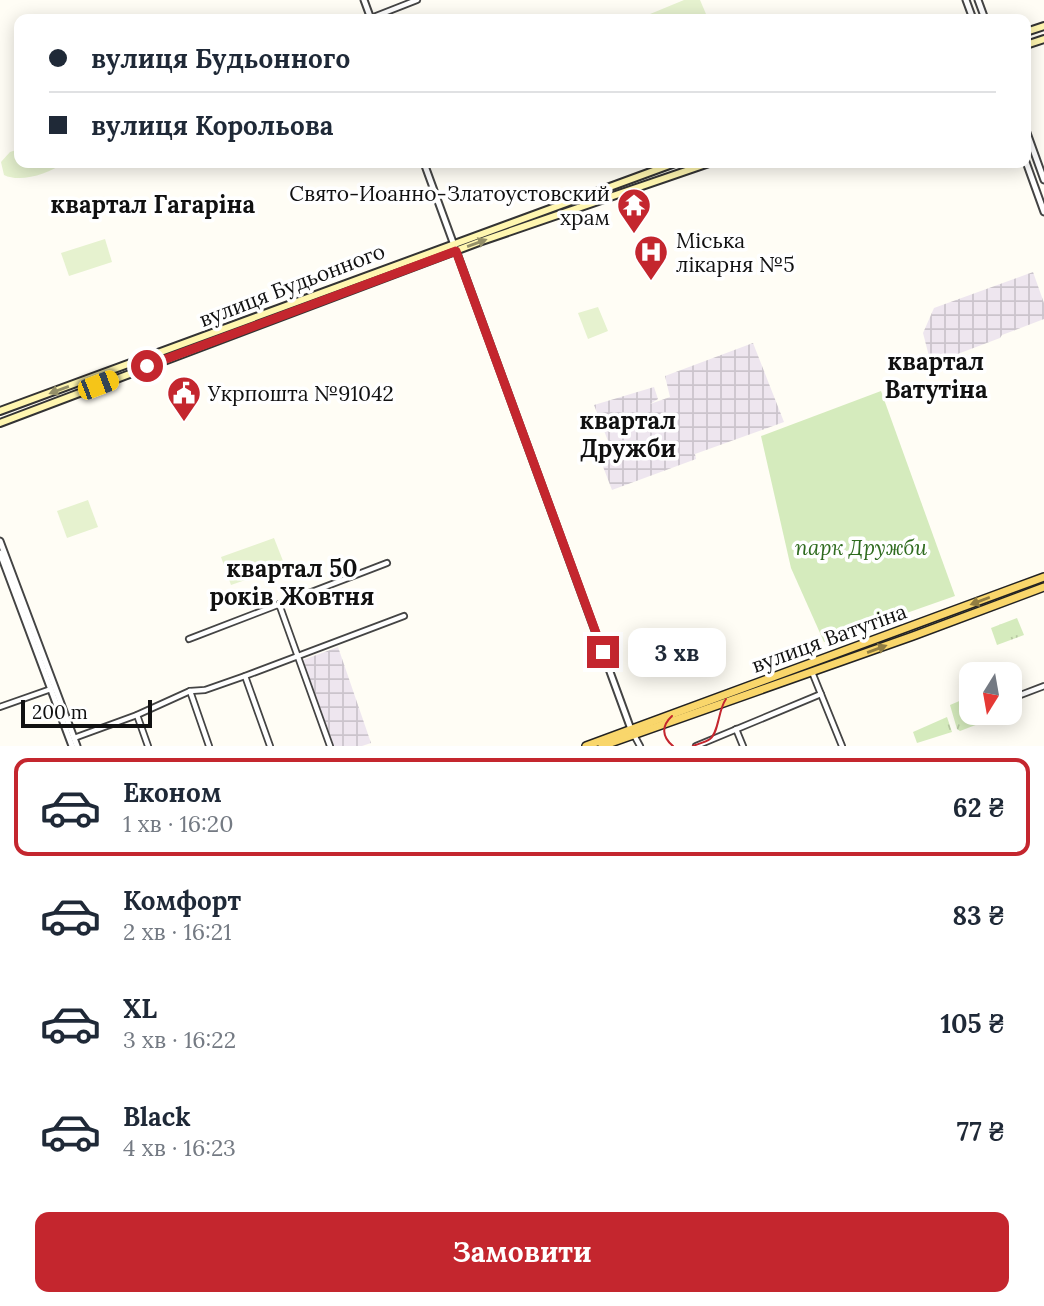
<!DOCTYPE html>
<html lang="uk">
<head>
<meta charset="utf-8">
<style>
	:root { --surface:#fff; --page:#f6f6f7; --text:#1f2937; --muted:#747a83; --line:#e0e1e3; --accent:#c4262e }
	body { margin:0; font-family:Lora,serif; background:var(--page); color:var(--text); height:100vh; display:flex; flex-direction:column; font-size:26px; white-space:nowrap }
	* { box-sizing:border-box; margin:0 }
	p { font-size:23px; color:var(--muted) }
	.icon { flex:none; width:38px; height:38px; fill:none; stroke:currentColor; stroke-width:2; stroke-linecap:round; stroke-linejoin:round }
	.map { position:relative; height:746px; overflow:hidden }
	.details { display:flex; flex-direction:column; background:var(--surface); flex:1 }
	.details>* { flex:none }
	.hud { position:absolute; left:14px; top:14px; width:1017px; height:154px; border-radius:14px; box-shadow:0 4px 18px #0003; display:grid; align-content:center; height:154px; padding:0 35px; background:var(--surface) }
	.needle { width:46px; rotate:191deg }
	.fabs { position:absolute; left:959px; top:662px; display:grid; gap:14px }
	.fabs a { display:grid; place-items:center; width:63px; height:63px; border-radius:14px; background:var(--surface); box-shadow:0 4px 18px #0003; font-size:35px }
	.scale { position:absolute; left:21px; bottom:18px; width:131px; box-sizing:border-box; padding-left:7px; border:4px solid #111; border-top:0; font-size:19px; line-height:24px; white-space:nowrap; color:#111; -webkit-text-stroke:5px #fff; paint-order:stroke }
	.end { position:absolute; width:32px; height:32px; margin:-16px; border:9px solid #c4262e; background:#fff; box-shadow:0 0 0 4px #fff }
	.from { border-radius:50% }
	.bubble { position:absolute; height:49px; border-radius:14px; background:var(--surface); box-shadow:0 4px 18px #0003; font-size:23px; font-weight:700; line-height:49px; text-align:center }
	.car { position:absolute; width:21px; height:42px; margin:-21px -10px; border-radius:9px; box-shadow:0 0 5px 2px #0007; background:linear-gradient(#f5c518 24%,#345 0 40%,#f5c518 0 76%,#345 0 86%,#f5c518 0) }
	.hud b { display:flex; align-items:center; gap:24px; height:66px; font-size:26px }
	.hud b+b { border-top:2px solid var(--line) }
	.hud i { width:18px; height:18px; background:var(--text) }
	ul { padding:12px 0 0; list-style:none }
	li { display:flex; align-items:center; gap:21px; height:98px; margin:0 14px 10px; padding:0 21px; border:4px solid transparent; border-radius:14px }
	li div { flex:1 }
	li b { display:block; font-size:26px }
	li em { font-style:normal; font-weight:700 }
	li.active { border-color:var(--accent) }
	li>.icon { width:63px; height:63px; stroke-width:1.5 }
	.action { display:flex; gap:14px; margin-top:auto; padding:14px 35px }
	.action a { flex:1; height:80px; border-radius:14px; background:var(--accent); color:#fff; font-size:28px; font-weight:700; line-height:80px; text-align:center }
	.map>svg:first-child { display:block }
	.industrial { fill:url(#industrial-grid) }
	.grass { fill:url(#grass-tufts) }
	.park { fill:#d5ebbd }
	.pitch { fill:#e6f2cf }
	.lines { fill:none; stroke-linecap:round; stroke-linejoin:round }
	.minor-casing { stroke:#444; stroke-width:8 }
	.tertiary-casing { stroke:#444; stroke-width:9 }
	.secondary-casing { stroke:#333; stroke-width:10 }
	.primary-casing { stroke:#222; stroke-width:10 }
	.minor { stroke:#fff; stroke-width:4.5 }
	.tertiary { stroke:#fff; stroke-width:5 }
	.secondary { stroke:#fff6b0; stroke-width:6 }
	.primary { stroke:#f9d66b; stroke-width:7 }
	.tram { stroke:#c4262e; stroke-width:2 }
	.oneway { fill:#948f68 }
	.oneway2 { fill:#917d42 }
	.route { stroke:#c4262e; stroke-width:9 }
	.labels { text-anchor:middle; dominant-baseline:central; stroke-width:7; stroke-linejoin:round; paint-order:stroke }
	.poi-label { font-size:21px; fill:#111; stroke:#fff; text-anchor:start }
	.street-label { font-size:21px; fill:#111; stroke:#fff }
	.park-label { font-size:21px; font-style:italic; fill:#2f6b1f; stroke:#fff }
	.quarter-label { font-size:24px; font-weight:bold; fill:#111; stroke:#fff }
</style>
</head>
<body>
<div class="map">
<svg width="1044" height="746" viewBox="0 0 1044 746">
	<defs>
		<pattern id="industrial-grid" width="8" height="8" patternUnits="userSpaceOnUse" patternTransform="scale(1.75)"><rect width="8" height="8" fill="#eee6ef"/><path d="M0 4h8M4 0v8" fill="none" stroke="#cbc4cc"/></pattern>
		<pattern id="grass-tufts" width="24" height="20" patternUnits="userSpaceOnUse" patternTransform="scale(1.75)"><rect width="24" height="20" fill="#d5ebbd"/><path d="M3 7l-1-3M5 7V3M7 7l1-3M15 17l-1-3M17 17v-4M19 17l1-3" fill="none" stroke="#b6c8a1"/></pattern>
	</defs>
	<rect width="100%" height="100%" fill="#fffdf5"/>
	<g class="industrial">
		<polygon points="1033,272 1044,303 1044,319 1002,335 1000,338 931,364 923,333 934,308"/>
		<polygon points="753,343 784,422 695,454 696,459 612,490 597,451 610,446 594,405 654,387 658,399 650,404 670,397 665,376"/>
		<polygon points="338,647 371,743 362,746 334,746 303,660"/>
	</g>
	<g class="grass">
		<polygon points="1017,618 1024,635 997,645 991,628"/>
		<polygon points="971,696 971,712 984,712 986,721 960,731 957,729 950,705"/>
		<polygon points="947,717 952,732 917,743 913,732"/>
	</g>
	<polygon class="park" points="881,391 955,596 824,642 791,568 761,436"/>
	<g class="pitch">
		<polygon points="684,0 700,0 706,14 694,19 638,19"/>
		<path d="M19,149V163H63C49,174 20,183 4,175L1,162L10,152Z"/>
		<polygon points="105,239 112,262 69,276 61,253"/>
		<polygon points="598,307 608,331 588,339 578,313"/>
		<polygon points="88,500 98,527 67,538 57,511"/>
		<polygon points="274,538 285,566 231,585 221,557"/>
	</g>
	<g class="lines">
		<g class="minor-casing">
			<g id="minor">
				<polyline points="371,18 417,0"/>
				<polyline points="279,604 330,746"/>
				<polyline points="189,639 387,563"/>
				<polyline points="812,672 842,746"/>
				<polyline points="245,676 270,746"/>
				<polyline points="190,691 209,746"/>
				<polyline points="1010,699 1044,686"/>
				<polyline points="0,707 51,689"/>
				<polyline points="137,715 148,746"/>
				<polyline points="736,729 743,746"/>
				<polyline points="634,735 640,746"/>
				<polyline points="74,738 137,715 190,691 205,690 245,676 404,616"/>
				<polyline points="696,746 821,694"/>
			</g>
		</g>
		<g class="tertiary-casing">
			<g id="tertiary">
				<polyline points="364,0 371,19"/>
				<polyline points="966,0 973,19"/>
				<polyline points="978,0 985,19"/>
				<polyline points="1026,130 1044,180"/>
				<polyline points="1026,162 1044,212"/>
				<polyline points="424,163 632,732"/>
				<polyline points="0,541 77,746"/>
				<polyline points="0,553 72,746"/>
			</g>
		</g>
		<g class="secondary-casing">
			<g id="secondary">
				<polyline points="1026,32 1044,26"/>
				<polyline points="1026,45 1044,39"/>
				<polyline points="0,411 675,163"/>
				<polyline points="0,423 479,242 709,163"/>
			</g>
		</g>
		<g class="primary-casing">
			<g id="primary">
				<polyline points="586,746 1044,577"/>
				<polyline points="602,746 913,636 1044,587"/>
			</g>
		</g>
		<use href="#minor" class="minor"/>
		<use href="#tertiary" class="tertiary"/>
		<use href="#secondary" class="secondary"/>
		<use href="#primary" class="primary"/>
		<g class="tram">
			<path d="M672,716C661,726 662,737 673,746"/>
			<path d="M693,746C698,744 706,742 710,739C719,732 718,710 726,699"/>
		</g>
	</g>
	<defs><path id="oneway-solid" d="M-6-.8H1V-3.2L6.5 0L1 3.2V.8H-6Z" transform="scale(1.75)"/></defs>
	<g class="oneway">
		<use href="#oneway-solid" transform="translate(477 243) rotate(-20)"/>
		<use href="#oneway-solid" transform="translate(59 390) rotate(160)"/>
	</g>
	<g class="oneway2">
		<use href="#oneway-solid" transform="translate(980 601) rotate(159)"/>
		<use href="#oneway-solid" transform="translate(877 649) rotate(-20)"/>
	</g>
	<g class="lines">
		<polyline class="route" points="147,366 456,251 603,652"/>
	</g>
	<defs>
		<g id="temple-pin" transform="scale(1.75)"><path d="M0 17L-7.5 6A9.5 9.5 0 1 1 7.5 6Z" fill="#c4262e" stroke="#fff"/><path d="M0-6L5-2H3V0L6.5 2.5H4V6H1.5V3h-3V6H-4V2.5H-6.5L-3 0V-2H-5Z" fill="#fff"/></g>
		<g id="hospital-pin" transform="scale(1.75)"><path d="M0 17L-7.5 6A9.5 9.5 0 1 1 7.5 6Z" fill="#c4262e" stroke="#fff"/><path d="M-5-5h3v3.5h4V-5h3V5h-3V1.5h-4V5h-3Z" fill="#fff"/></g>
		<g id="civic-pin" transform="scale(1.75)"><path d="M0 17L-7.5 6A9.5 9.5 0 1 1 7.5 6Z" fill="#c4262e" stroke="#fff"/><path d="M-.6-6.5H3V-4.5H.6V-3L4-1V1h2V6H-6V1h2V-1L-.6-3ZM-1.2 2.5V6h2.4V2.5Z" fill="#fff"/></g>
	</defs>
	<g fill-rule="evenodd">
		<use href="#temple-pin" x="634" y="205"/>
		<use href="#hospital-pin" x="651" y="252"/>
		<use href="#civic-pin" x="184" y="393"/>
	</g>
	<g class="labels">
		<g class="poi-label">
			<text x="610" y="193" text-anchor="end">Свято-Иоанно-Златоустовский<tspan x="610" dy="24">храм</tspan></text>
			<text x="676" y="240">Міська<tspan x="676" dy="24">лікарня №5</tspan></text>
			<text x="208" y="393">Укрпошта №91042</text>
		</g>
		<g class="street-label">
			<text transform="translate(292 285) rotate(-21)">вулиця Будьонного</text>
			<text transform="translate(829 638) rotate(-20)">вулиця Ватутіна</text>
		</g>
		<g class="park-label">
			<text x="861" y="547">парк Дружби</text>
		</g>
		<g class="quarter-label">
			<text x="153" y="204">квартал Гагаріна</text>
			<text x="936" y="361">квартал<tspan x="936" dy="28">Ватутіна</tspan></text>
			<text x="628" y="420">квартал<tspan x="628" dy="28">Дружби</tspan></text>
			<text x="292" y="568">квартал 50<tspan x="292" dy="28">років Жовтня</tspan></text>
		</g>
	</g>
</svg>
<div class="fabs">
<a><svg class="needle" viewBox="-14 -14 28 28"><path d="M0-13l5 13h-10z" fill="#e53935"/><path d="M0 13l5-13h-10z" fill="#747a83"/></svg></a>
</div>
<div class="scale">200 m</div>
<i class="end from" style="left:147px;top:366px"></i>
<i class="end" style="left:603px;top:652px"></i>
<div class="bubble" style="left:628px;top:628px;width:98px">3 хв</div>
<i class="car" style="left:98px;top:385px;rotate:69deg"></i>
<div class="hud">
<b><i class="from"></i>вулиця Будьонного</b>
<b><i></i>вулиця Корольова</b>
</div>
</div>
<section class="details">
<ul>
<li class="active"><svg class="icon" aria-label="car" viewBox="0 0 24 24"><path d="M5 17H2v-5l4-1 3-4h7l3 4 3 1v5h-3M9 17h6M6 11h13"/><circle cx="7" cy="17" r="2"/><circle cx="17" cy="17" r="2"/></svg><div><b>Економ</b><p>1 хв · 16:20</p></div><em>62 ₴</em></li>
<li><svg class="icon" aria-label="car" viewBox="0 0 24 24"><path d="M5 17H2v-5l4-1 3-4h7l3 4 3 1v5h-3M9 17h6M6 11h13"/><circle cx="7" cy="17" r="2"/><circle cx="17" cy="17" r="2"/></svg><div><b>Комфорт</b><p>2 хв · 16:21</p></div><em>83 ₴</em></li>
<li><svg class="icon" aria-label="car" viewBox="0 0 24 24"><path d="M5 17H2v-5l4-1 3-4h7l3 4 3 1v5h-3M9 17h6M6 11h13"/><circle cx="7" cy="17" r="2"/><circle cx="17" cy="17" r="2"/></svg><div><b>XL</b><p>3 хв · 16:22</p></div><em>105 ₴</em></li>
<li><svg class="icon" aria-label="car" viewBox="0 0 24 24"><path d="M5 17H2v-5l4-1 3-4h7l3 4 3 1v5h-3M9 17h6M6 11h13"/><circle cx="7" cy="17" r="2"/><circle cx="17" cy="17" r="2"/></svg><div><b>Black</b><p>4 хв · 16:23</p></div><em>77 ₴</em></li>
</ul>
<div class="action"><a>Замовити</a></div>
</section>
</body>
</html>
